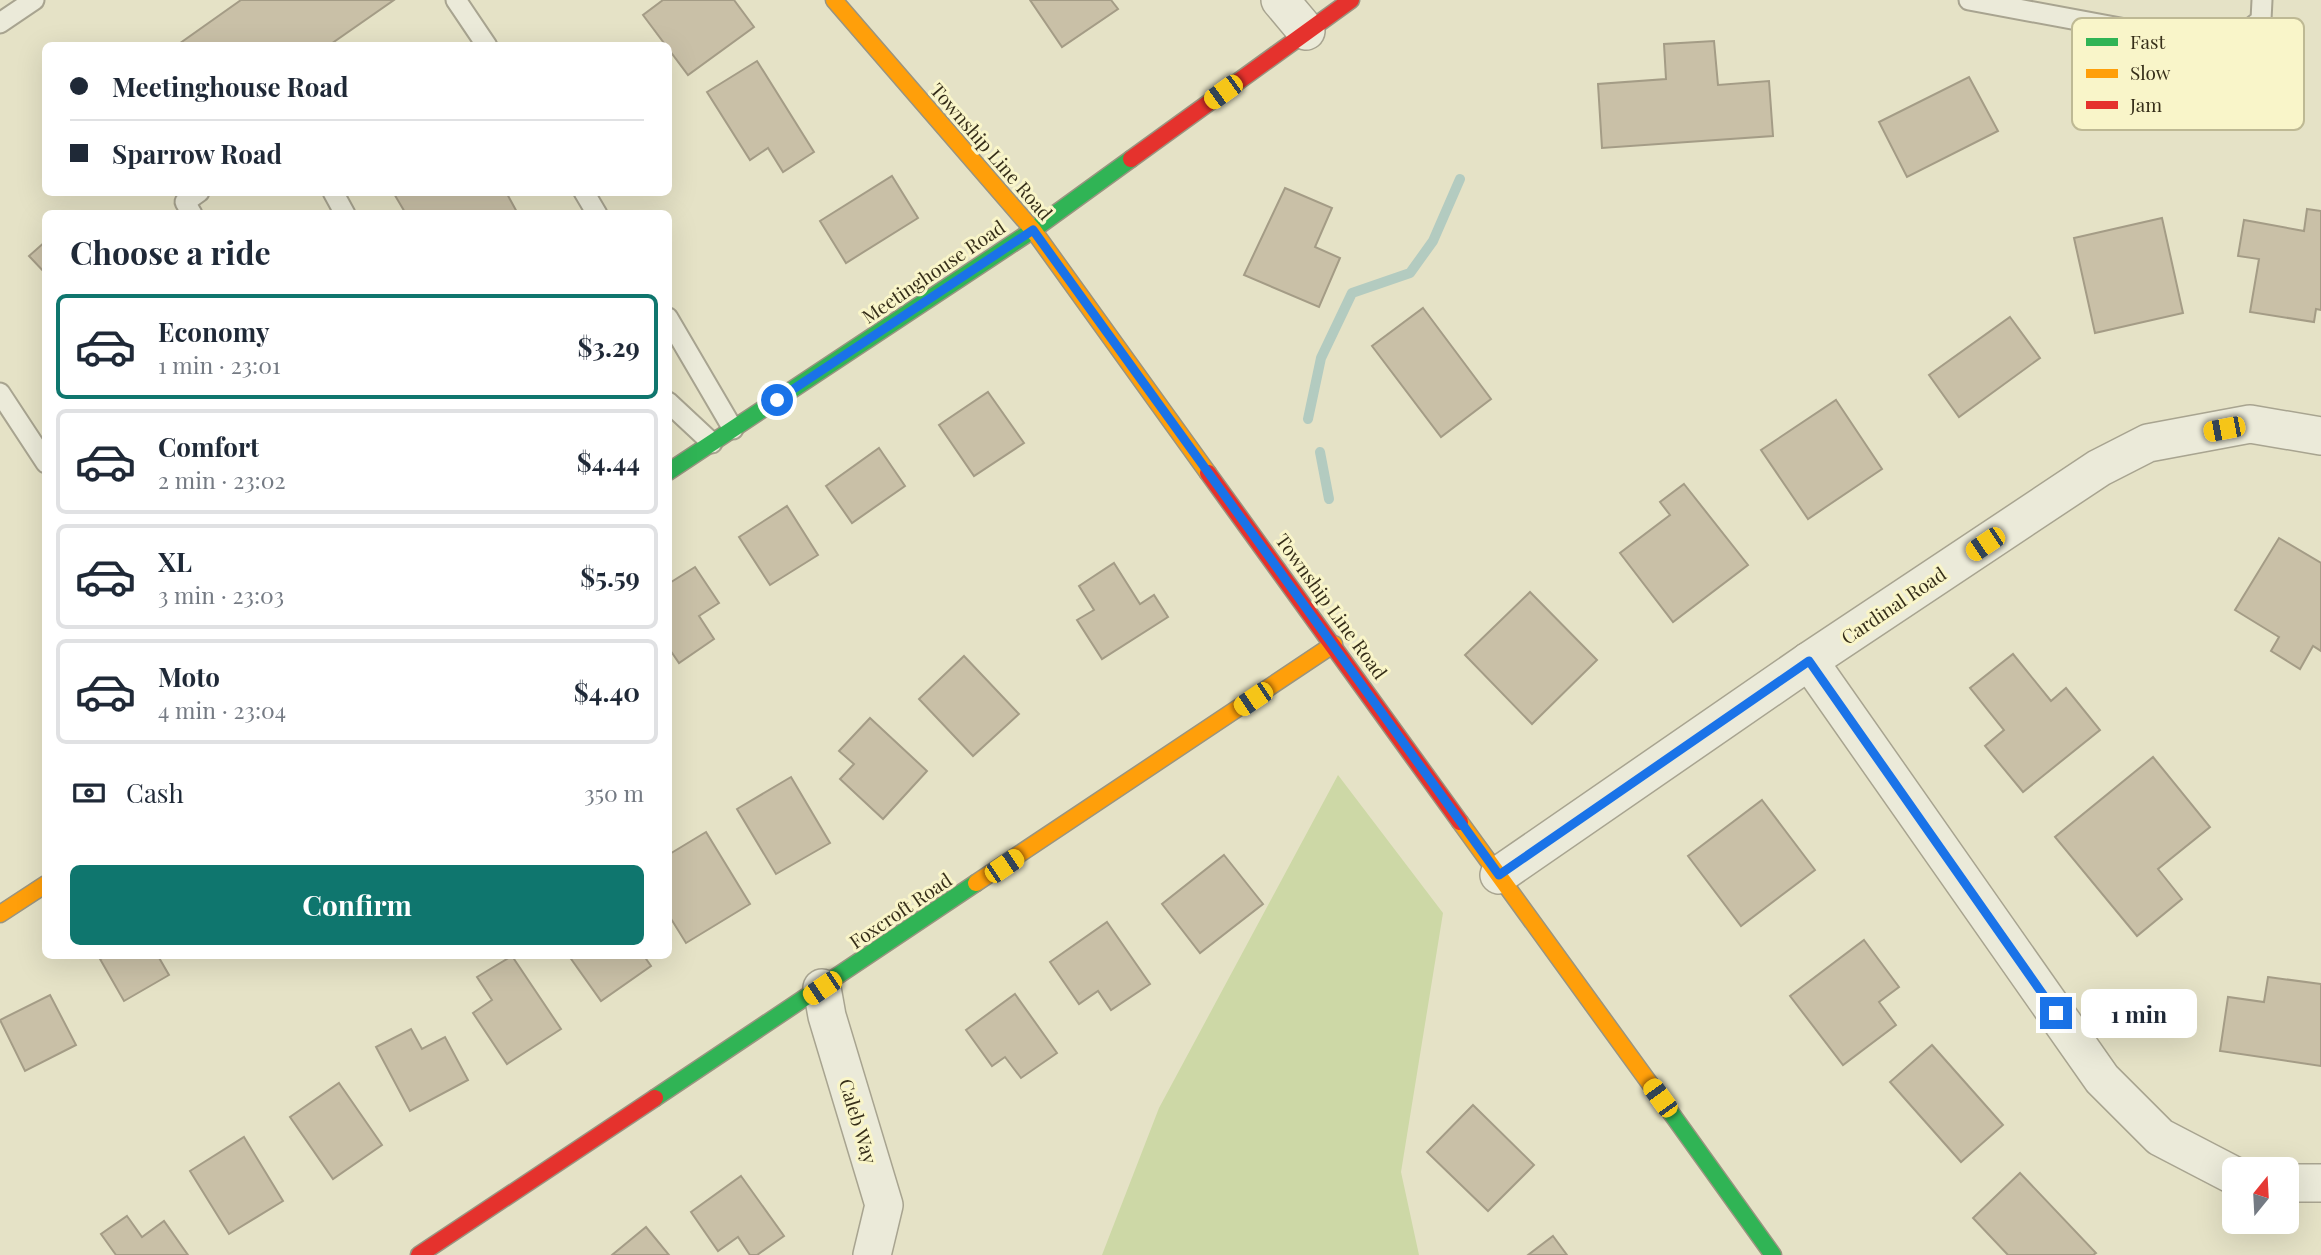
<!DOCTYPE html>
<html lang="en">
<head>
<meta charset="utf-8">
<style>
	:root { --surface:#fff; --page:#f2f2f3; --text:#1f2937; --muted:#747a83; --line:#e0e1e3; --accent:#0f766e }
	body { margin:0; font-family:"Playfair Display",serif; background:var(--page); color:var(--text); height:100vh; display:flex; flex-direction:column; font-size:26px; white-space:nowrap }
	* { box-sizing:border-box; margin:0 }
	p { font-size:23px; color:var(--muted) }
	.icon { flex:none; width:38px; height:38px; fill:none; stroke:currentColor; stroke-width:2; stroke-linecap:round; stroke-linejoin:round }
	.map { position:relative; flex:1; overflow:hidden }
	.panel { position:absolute; left:42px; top:210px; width:630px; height:749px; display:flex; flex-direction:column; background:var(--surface); border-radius:10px; box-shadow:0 7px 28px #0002 }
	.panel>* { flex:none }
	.banner { position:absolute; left:42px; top:42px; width:630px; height:154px; border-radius:10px; box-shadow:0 7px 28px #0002; display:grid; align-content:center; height:154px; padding:0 28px; background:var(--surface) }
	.needle { width:46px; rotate:18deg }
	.tools { position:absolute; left:2222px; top:1157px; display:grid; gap:14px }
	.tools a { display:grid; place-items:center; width:77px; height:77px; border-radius:10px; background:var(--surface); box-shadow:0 7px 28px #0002; font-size:35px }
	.end { position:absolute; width:32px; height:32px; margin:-16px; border:9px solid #1a73e8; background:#fff; box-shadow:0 0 0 4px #fff }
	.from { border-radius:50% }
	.bubble { position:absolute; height:49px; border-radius:10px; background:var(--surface); box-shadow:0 7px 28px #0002; font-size:23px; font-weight:700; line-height:49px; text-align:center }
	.car { position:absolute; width:21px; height:42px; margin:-21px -10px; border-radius:9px; box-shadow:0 0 5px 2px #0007; background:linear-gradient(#f5c518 24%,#345 0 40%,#f5c518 0 76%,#345 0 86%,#f5c518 0) }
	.banner b { display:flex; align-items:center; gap:24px; height:66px; font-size:26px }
	.banner b+b { border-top:2px solid var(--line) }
	.banner i { width:18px; height:18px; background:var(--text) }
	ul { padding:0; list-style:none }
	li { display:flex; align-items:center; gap:21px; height:105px; margin:0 14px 10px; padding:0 14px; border:4px solid var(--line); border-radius:10px }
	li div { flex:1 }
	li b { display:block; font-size:26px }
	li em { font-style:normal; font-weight:700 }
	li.current { border-color:var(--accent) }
	li>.icon { width:63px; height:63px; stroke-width:1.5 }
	h2 { padding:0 28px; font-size:32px; line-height:84px }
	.pay { display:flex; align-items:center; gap:18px; height:77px; padding:0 28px; font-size:26px }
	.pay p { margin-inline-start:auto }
	.button { display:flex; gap:14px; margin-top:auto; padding:14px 28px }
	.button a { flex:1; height:80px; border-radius:10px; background:var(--accent); color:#fff; font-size:28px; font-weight:700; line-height:80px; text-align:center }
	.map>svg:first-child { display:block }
	.green { fill:#cdd8a6 }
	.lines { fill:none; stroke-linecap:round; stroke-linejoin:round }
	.stream { stroke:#b3cbc0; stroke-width:10 }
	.building { fill:#c9c0a7; stroke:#a49c86; stroke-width:2 }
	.lane-casing { stroke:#a8a490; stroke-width:23 }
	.street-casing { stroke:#a8a490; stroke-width:40 }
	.fast-casing { stroke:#999480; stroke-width:19 }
	.slow-casing { stroke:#999480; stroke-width:19 }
	.jam-casing { stroke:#999480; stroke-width:19 }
	.lane { stroke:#ebead9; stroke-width:19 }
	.street { stroke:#ebead9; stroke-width:37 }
	.fast { stroke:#30b455; stroke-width:16 }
	.slow { stroke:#ff9f0a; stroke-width:16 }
	.jam { stroke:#e5322d; stroke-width:16 }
	.route { stroke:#1a73e8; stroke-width:9 }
	.labels { text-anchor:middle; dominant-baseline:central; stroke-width:6; stroke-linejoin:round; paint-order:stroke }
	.street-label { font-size:19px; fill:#362e19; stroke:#f9f5c9 }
	.key { fill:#f9f5c9; stroke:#beb994; stroke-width:2 }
	.key-label { font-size:19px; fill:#362e19 }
</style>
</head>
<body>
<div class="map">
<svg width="2321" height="1255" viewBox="0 0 2321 1255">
	<rect width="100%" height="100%" fill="#e5e2c6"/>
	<polygon class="green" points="1338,775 1443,913 1401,1172 1419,1255 1102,1255 1159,1108"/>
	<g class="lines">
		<g class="stream">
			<polyline points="1308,419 1321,358 1352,293 1410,273 1433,241 1460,179"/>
			<polyline points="1320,452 1329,499"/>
		</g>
	</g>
	<g class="building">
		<polygon points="241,0 394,0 328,46 176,46"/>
		<polygon points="663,0 734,0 754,27 688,75 643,15"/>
		<polygon points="1030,0 1111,0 1118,9 1062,47"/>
		<polygon points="1714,41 1718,85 1769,81 1773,136 1602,148 1598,84 1666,79 1664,44"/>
		<polygon points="757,61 814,152 783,172 768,148 750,160 707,92"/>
		<polygon points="1969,77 1998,131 1907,177 1879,122"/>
		<polygon points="892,176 918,218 846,263 820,221"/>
		<polygon points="1285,188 1332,208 1315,247 1340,258 1319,307 1244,275"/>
		<polygon points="393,192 506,192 518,214 406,214"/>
		<polygon points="2307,209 2321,211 2321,310 2316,309 2314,322 2250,312 2259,259 2238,256 2244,220 2304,231"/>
		<polygon points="2162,218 2183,313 2095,333 2074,238"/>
		<polygon points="46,241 46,274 29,256"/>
		<polygon points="1423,308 1491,399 1441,437 1372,346"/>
		<polygon points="2010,317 2040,358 1959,417 1929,375"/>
		<polygon points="988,392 1024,443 974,476 939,425"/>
		<polygon points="1836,400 1882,469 1808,519 1761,450"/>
		<polygon points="879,448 905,486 852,523 826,486"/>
		<polygon points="1684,484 1748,565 1673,622 1620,553 1670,515 1660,502"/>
		<polygon points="787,506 818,555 770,585 739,537"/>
		<polygon points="2279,538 2321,563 2321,651 2313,646 2300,669 2271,651 2279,637 2235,610"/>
		<polygon points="1114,563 1140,604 1154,595 1168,617 1102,659 1077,620 1094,610 1079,586"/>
		<polygon points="695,567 719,603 699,616 714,639 679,663 668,647 668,584"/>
		<polygon points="1530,592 1597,660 1532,724 1465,655"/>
		<polygon points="2013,654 2051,701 2066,688 2100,730 2023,792 1985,746 2004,730 1970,688"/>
		<polygon points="964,656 1019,714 973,756 919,699"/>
		<polygon points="870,718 927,771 883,819 840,779 854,764 839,751"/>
		<polygon points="2153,757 2210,827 2158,869 2182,899 2137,936 2055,837"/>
		<polygon points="791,777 830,843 776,874 737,809"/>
		<polygon points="1762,800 1815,870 1741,926 1688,856"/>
		<polygon points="706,832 750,904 686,943 668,914 668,855"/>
		<polygon points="1224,855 1263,904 1200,953 1162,904"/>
		<polygon points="1107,922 1150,984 1111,1010 1098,991 1079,1004 1050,962"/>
		<polygon points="1864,940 1899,987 1879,1002 1896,1025 1843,1065 1790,996"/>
		<polygon points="107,956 158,956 169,975 124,1001 100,959"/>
		<polygon points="512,956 561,1029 507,1064 473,1013 492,1000 477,977"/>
		<polygon points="569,956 644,956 651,966 601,1001"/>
		<polygon points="2268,977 2321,984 2321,1066 2220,1051 2228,997 2264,1002"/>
		<polygon points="1015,994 1057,1053 1021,1078 1005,1057 992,1066 966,1030"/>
		<polygon points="50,995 76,1045 25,1071 0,1020"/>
		<polygon points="411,1029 422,1049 445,1037 468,1080 410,1111 376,1047"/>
		<polygon points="1932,1045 2003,1125 1961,1162 1890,1082"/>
		<polygon points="339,1083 382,1145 333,1179 290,1117"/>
		<polygon points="1473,1105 1534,1165 1488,1211 1427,1152"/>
		<polygon points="244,1137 283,1201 229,1234 190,1171"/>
		<polygon points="2020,1173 2096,1253 2093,1255 2008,1255 1973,1218"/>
		<polygon points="741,1176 784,1236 757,1255 750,1255 738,1237 718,1251 691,1212"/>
		<polygon points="127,1216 142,1237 164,1221 188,1255 116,1255 101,1234"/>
		<polygon points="646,1227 669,1255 612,1255"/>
		<polygon points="1553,1236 1567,1255 1528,1255"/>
	</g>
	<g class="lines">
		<g class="lane-casing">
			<g id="lane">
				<polyline points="456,0 487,46"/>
				<polyline points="1969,0 2185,40 2237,39 2261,20 2262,0"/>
				<polyline points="0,23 34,0"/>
				<polyline points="333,192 345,214"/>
				<polyline points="584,192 597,214"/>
				<polyline points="192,214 185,202 199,192"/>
				<polyline points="668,318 733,429"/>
				<polyline points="0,393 46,463"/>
				<polyline points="668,402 712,443"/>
			</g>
		</g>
		<g class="street-casing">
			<g id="street">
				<polyline points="1280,0 1306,31"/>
				<polyline points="1809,661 2102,1079 2160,1137 2235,1176"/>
				<polyline points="1499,875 1809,661 2099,468 2148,443 2250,424 2321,436"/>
				<polyline points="822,988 827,1016 884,1205 872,1255"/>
				<polyline points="2287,1183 2321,1183"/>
			</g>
		</g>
		<g class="fast-casing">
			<g id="fast">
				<polyline points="668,472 1033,230 1131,159"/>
				<polyline points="655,1098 976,883"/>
				<polyline points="1661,1099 1773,1255"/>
			</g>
		</g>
		<g class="slow-casing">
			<g id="slow">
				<polyline points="834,0 1033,230 1208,473"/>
				<polyline points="1460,822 1661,1099"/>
				<polyline points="976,883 1334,644"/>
				<polyline points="0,914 46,884"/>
			</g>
		</g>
		<g class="jam-casing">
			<g id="jam">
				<polyline points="1131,159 1351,0"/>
				<polyline points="1208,473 1460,822"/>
				<polyline points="419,1255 655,1098"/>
			</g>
		</g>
		<use href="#lane" class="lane"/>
		<use href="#street" class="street"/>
		<use href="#fast" class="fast"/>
		<use href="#slow" class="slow"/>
		<use href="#jam" class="jam"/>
	</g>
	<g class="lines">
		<polyline class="route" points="777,400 1033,230 1499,875 1809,661 2056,1013"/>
	</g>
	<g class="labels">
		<g class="street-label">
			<text transform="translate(992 151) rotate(49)">Township Line Road</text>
			<text transform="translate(933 271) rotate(-34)">Meetinghouse Road</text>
			<text transform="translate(1893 605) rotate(-34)">Cardinal Road</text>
			<text transform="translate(1332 606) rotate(54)">Township Line Road</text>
			<text transform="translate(900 910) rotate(-34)">Foxcroft Road</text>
			<text transform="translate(859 1121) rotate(73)">Caleb Way</text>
		</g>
	</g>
	<rect x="2072" y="18" width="232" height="112" rx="10" class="key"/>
	<rect x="2086" y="38" width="32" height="8" fill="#30b455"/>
	<rect x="2086" y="69" width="32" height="9" fill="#ff9f0a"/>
	<rect x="2086" y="101" width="32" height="8" fill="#e5322d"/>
	<g class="key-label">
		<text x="2130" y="49">Fast</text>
		<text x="2130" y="80">Slow</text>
		<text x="2130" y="112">Jam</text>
	</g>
</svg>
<div class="tools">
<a><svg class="needle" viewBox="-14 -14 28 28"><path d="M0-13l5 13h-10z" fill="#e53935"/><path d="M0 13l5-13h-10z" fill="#747a83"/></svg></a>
</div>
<i class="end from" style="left:777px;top:400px"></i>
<i class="end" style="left:2056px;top:1013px"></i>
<div class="bubble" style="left:2081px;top:989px;width:116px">1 min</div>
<i class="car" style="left:1223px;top:92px;rotate:234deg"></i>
<i class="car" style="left:2224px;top:429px;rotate:259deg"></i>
<i class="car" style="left:1985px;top:544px;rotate:236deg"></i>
<i class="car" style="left:1253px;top:699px;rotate:236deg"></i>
<i class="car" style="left:1004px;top:866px;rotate:56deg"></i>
<i class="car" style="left:822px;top:988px;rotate:236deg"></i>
<i class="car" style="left:1660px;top:1098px;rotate:324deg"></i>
<div class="banner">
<b><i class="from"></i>Meetinghouse Road</b>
<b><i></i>Sparrow Road</b>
</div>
<section class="panel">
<h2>Choose a ride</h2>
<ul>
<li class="current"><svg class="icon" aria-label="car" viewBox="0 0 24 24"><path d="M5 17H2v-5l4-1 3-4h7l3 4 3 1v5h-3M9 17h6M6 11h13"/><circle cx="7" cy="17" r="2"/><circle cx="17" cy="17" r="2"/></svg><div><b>Economy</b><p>1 min · 23:01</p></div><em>$3.29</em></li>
<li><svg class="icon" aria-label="car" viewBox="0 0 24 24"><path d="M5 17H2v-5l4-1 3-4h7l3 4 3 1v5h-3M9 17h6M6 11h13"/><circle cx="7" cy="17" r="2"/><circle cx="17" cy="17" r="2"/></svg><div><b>Comfort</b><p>2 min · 23:02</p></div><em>$4.44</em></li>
<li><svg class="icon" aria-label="car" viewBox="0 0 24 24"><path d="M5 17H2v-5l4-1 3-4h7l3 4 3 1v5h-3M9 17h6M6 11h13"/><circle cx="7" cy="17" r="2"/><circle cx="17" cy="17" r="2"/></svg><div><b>XL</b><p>3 min · 23:03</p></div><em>$5.59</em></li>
<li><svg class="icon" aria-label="car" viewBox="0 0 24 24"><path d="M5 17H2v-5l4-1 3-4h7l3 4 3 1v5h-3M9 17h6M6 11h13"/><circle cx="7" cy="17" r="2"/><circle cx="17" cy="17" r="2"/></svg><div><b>Moto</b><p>4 min · 23:04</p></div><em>$4.40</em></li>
</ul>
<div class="pay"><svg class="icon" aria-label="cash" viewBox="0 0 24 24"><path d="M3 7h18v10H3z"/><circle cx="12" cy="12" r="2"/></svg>Cash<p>350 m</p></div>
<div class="button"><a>Confirm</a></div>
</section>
</div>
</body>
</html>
